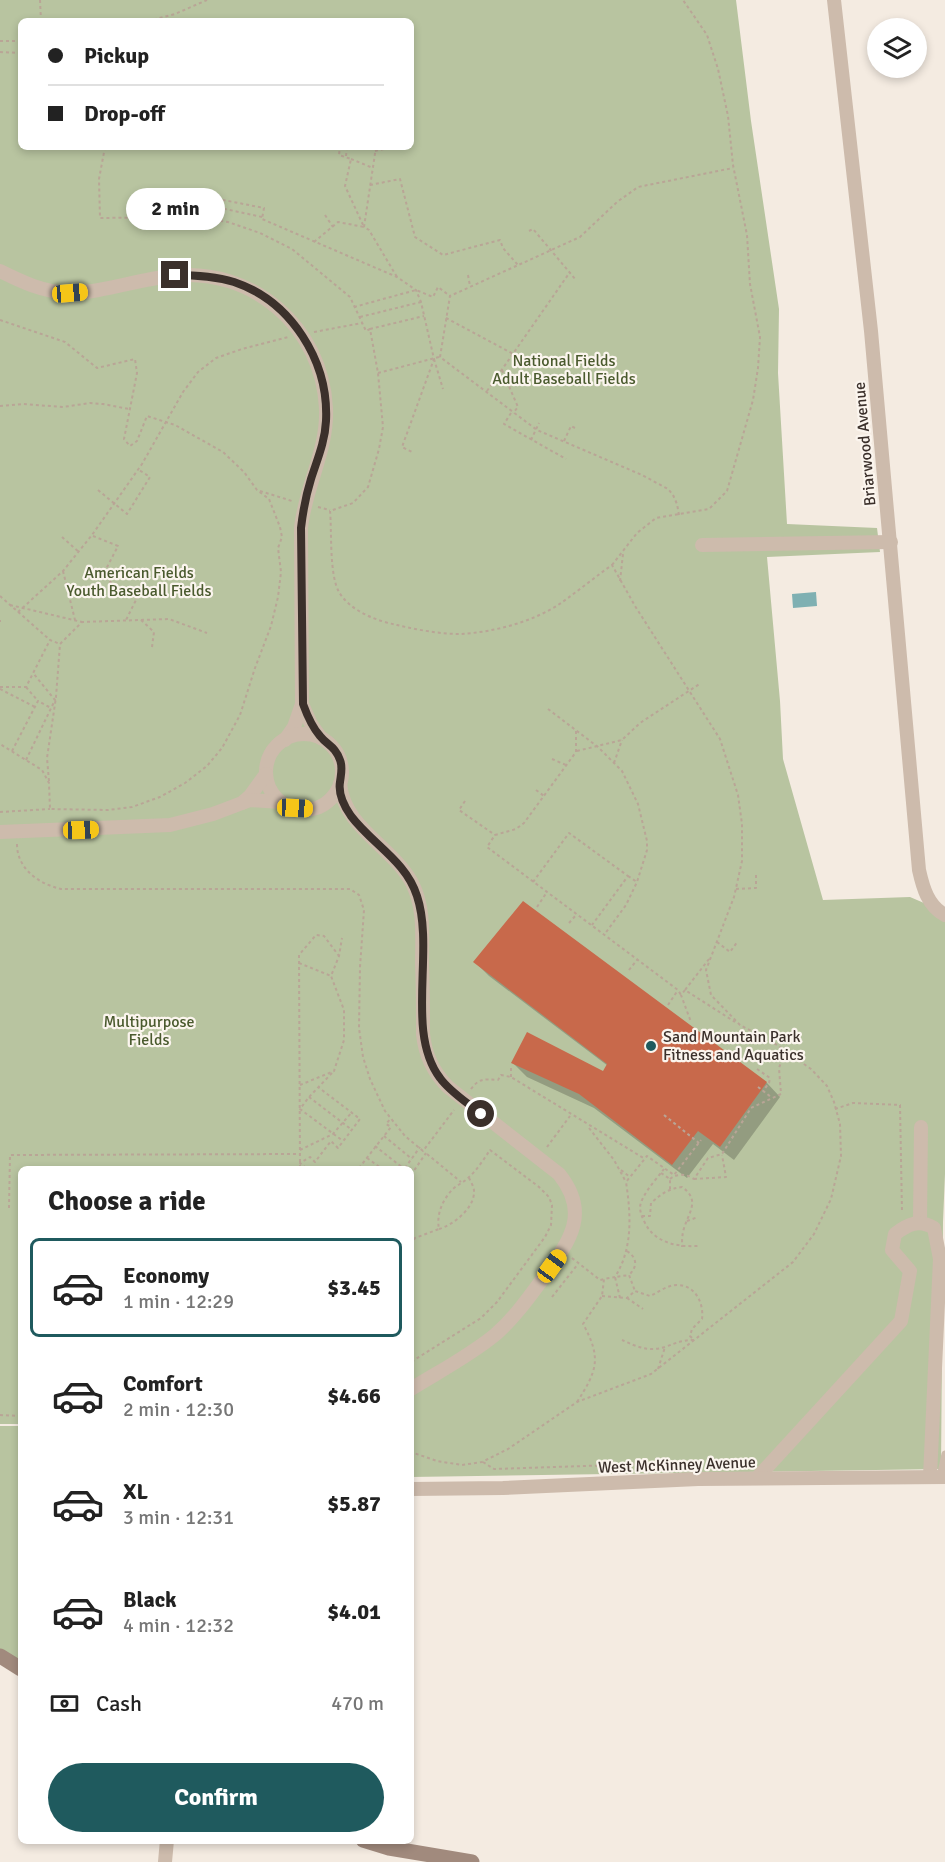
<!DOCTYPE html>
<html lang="en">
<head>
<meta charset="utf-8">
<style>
	:root { --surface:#fff; --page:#f6f6f6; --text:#222; --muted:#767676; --line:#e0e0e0; --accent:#1f5a5e }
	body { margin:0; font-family:Signika,sans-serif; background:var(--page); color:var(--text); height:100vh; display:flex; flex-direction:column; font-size:22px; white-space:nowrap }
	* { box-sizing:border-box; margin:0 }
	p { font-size:20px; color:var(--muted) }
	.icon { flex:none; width:33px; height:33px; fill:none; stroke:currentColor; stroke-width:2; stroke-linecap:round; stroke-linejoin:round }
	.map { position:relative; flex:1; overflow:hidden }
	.side { position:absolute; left:18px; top:1166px; width:396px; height:678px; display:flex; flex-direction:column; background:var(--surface); border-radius:9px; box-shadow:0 3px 9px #0003 }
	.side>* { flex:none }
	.guide { position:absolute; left:18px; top:18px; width:396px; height:132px; border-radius:9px; box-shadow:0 3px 9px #0003; display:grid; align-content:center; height:132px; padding:0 30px; background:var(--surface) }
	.fabs { position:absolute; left:867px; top:18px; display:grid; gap:12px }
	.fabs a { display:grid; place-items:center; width:60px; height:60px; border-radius:50%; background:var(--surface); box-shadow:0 3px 9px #0003; font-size:30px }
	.end { position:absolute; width:27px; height:27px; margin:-14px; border:8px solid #3b302b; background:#fff; box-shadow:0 0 0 3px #fff }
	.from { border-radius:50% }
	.bubble { position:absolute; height:42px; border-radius:21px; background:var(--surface); box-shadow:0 3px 9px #0003; font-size:20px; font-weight:700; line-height:42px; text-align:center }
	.car { position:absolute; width:18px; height:36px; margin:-18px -9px; border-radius:8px; box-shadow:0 0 4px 2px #0007; background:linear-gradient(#f5c518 24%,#345 0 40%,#f5c518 0 76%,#345 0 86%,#f5c518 0) }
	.guide b { display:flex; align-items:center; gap:21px; height:57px; font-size:22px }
	.guide b+b { border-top:2px solid var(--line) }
	.guide i { width:15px; height:15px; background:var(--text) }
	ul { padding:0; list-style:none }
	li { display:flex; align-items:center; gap:18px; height:99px; margin:0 12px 9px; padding:0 18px; border:3px solid transparent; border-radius:9px }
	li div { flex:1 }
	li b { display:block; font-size:22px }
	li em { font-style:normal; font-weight:700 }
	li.current { border-color:var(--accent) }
	li>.icon { width:54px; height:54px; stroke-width:1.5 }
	h2 { padding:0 30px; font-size:27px; line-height:72px }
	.pay { display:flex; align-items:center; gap:15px; height:66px; padding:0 30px; font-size:22px }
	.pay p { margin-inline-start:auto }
	.action { display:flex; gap:12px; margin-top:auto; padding:12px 30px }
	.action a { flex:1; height:69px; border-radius:36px; background:var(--accent); color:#fff; font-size:24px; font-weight:700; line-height:69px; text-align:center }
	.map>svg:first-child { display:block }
	.green { fill:#b8c4a0; fill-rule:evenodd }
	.water { fill:#7fb0b2 }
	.shadow { fill:#0003 }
	.building { fill:#c8694b }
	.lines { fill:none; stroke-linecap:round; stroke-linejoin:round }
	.path { stroke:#b9a596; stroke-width:2; stroke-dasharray:3 3; stroke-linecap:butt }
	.service { stroke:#cdbbac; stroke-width:7 }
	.minor { stroke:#cdbbac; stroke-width:14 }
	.secondary { stroke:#a18a7d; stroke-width:15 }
	.route { stroke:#3b302b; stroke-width:8 }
	.poi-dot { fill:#1f5a5e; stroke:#fbf5ee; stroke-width:2 }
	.labels { text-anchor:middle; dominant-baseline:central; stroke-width:4.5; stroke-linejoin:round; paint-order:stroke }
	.park-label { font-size:16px; fill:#4a5a2e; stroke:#fbf5ee }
	.street-label { font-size:16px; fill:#3b302b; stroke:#fbf5ee }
	.poi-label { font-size:16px; fill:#3b302b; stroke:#fbf5ee; text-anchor:start }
</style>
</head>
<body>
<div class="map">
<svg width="945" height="1862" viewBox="0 0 945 1862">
	<rect width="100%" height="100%" fill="#f4ebe1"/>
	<g class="green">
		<path d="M0,0H736L751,121L779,309L778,373L787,524L877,528L880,552L767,557L780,701L783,759L823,900L910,897L945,912V1174L943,1222L941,1469L411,1477V1168H21V1424H0ZM21,21H411V147H21Z"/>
		<polygon points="0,1426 21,1426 21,1669 0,1655"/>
	</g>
	<polygon class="water" points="816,592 817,606 793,608 792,594"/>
	<polygon class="shadow" points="475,962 767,1083 780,1097 734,1160 713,1144 687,1178 594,1108 527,1077 513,1063 603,1073 608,1066 489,976"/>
	<polygon class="building" points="523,901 767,1082 720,1147 698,1131 672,1165 579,1094 511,1063 527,1032 603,1071 607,1064 473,962"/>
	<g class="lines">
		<g class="path">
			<polyline points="40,0 41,21"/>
			<polyline points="148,21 175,14 207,0"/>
			<polyline points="0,41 19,41 19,53"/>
			<polyline points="0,52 21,53"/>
			<path d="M105,147L99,179L100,218L192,217L228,222L260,233L292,249L350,297L366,331L370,329L378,373L383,427L379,449L368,487L353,503L330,511C332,532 329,574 339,592C350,611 377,621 397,625C418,630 440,634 461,634C494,632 533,622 561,603C578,591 595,577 612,565L635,606L720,739L738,795L742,824V861L734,897L706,970L711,995L740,1025L774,1043L811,1069L827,1086L834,1102L840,1124L841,1156L831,1199L814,1234L793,1262L651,1374L577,1402L508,1449L482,1462L462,1465L437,1461L411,1452"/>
			<polyline points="376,147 364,227 369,230 397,277"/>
			<polyline points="375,151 393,147"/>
			<polyline points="346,156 347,147"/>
			<polyline points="351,159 373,168"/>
			<polyline points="370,185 400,179 415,237 443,255 500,240 503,248 518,265"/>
			<polyline points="325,215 333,227"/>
			<polyline points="262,217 216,207 218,199 264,208 262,219 397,277 416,290 421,302 434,359 402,447 414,453"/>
			<polyline points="529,231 533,229 576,280"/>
			<polyline points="314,242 338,222 364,227 345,186 351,159 339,155 340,147"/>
			<polyline points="468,275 470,286"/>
			<polyline points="354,307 416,290 433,297 438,287 450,296"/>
			<polyline points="360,317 421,302"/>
			<polyline points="446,318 519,357"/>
			<polyline points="0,320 65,342 97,368 135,359 137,373 124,439 130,446 137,441 147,416 175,425 223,452 244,472 257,490 269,499 280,527 282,537 278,548 281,572 278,597 271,626 255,668 240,715 222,748 207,766 185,783 160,797 132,807 108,810 50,809 49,783 42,770 0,744"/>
			<polyline points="370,329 424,316"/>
			<polyline points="314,332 362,323"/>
			<polyline points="434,359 443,389"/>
			<polyline points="502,370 518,407 513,413"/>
			<polyline points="378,373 439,357"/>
			<polyline points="487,391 570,272"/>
			<polyline points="0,406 23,404 63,407 90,403 103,404 129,409"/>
			<polyline points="511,413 504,424 566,459"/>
			<polyline points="531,440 539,423"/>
			<polyline points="564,441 571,426 575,428"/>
			<polyline points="98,490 127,514 150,477 139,470"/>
			<polyline points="260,491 292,501"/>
			<polyline points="318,507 330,510"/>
			<polyline points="679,515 677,504 673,495 668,489 642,475 537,430 440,357 450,296 580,237 617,202 638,187 733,168"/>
			<polyline points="93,536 118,546 105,571 112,585 137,598 126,620"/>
			<polyline points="62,537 79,552"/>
			<polyline points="612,565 637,533 656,518 709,509 727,491 753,400 758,368 760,337 750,284 747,235 733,165 728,116 718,69 707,35 683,0"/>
			<polyline points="63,571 75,620"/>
			<polyline points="620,581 623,554"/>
			<polyline points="0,596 50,640"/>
			<polyline points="10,605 82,622"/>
			<polyline points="18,612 63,571 92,535 142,464 183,392 198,372 216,358 242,349 288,337"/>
			<polyline points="141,620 154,632 152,647"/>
			<polyline points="0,621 1,621"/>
			<polyline points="0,687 26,687 50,640 60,644"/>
			<polyline points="26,687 38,701"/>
			<polyline points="0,689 35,707"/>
			<polyline points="548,709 598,747 622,771 638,804 647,841 647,850 637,882 626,905 604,935"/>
			<polyline points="576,731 576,752 524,823 516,829 495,835 487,847 678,990 681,995"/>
			<polyline points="12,751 38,701 51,708"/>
			<polyline points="577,751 622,740 640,723 701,683"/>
			<polyline points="552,759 566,765"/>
			<polyline points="26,760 55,700 33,673"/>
			<polyline points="614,763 622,740"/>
			<polyline points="49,781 47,758 56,697 60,644 82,622 169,619 207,633"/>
			<polyline points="536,790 544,796"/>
			<polyline points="465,801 459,810 495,835"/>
			<polyline points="0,812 50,809"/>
			<path d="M17,844C17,869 39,884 61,889H350L359,895L364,910L360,967L359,1028L363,1057L370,1079L385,1111L405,1136L423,1151L454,1110"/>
			<polyline points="628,876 637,882"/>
			<polyline points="533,882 569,833 628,876 592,925"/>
			<polyline points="736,889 756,888 756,875"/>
			<polyline points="537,907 547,892"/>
			<polyline points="569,923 577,914"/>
			<polyline points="717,942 730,952 738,941"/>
			<polyline points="709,959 685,990 735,1022"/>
			<polyline points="299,963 331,976"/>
			<polyline points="629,970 637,960"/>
			<polyline points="685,990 681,995 691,1022"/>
			<polyline points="668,1005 678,990"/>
			<polyline points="757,1069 770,1078 769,1083 763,1091"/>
			<polyline points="332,1073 309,1097 300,1109 343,1141"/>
			<polyline points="511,1077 511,1067"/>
			<polyline points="300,1085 334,1071 344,1040 344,1010 331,976 339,956 342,938"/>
			<polyline points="758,1087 771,1097"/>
			<path d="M471,1089C479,1078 485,1079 498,1080L501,1075L511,1077L645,1159"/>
			<polyline points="309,1097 352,1130"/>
			<polyline points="835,1109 853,1103 900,1105 902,1212"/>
			<polyline points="664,1115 699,1143"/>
			<polyline points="589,1128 614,1160 626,1182"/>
			<polyline points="384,1136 412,1159"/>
			<polyline points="375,1146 403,1168"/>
			<polyline points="547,1147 570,1116"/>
			<polyline points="300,1150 333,1134 352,1112"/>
			<polyline points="427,1154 461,1182"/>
			<polyline points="367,1158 381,1168"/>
			<polyline points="300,1168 299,955 316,935 324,936 339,956"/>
			<polyline points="306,1168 300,1163 310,1157 315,1162 331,1141 338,1148 360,1119 318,1087"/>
			<polyline points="359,1168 391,1127 386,1124 391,1118"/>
			<polyline points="405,1168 420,1147"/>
			<path d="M664,1169C657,1178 647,1189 642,1200C638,1208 641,1215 645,1223C655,1243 677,1247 698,1246"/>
			<polyline points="621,1170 630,1177"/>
			<polyline points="661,1173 670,1179 670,1189"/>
			<polyline points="411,1175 426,1153"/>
			<path d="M670,1179C677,1173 687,1174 694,1179L708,1158L722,1154L751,1108L781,1094L779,1068L785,1051"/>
			<polyline points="694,1179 726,1177 722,1155"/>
			<polyline points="9,1208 10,1155 300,1154"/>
			<path d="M642,1216H650L651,1203C661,1194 668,1189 682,1187C702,1201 687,1214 683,1232C682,1237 682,1242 682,1247"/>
			<polyline points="687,1221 698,1217"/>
			<path d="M439,1229C453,1225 475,1208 474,1191C474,1187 471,1182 469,1178"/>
			<path d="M411,1245L415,1238L439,1229C436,1214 443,1199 453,1189C458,1184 465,1182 469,1177C477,1170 484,1159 490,1150L539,1187L549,1197L552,1205L551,1225L545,1237L497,1302L481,1318L411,1362"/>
			<path d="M627,1251C637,1258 638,1266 629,1275"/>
			<polyline points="572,1258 600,1280 604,1279"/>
			<path d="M602,1296L627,1298L635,1291L650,1296C659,1292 667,1285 677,1285C696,1285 704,1304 702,1319L692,1329L690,1336L694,1340C682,1340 676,1343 665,1347C649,1352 637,1347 622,1340"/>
			<polyline points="552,1297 578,1264"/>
			<polyline points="620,1298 615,1277 629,1275 635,1291"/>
			<polyline points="627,1298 643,1309"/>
			<polyline points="658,1369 665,1347"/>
			<path d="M577,1402C597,1371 602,1358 583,1324L602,1296L604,1279L615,1277C633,1248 631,1215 626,1182L647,1156L674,1175L701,1140"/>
			<polyline points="0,1415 21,1416"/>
			<polyline points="483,1462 494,1469 645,1464 703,1464"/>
		</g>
		<polyline class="service" points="940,1477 945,1454"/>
		<g class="minor">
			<path d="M834,0L871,331L919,870C923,888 928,906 945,915"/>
			<path d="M0,271C22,282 43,292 69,293C102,293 138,279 172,276C253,267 322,327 326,408C328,450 305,487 301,528L302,704L294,727L285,740"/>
			<polyline points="702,545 891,542"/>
			<polyline points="302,704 311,724 321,738"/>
			<circle cx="304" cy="772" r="38"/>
			<path d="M340,784C344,828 392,846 412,883C425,908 422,937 422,964C423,988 423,1011 423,1034C425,1054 434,1073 448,1087L559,1174C593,1216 566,1245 541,1281C527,1300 514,1318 496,1334C471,1355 440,1371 411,1389"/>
			<polyline points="242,803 250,796 266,774"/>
			<polyline points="0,832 170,825 213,814 250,800 281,802"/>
			<polyline points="920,1222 921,1127"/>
			<path d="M757,1478L901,1321L910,1271L892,1250L895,1234C908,1224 919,1219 934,1228L940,1259L930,1477"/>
			<polyline points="411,1489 503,1488 698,1479 945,1477"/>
			<polyline points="165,1862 167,1840"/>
		</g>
		<g class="secondary">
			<polyline points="0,1656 21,1669"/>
			<polyline points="363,1840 389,1848 472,1862"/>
		</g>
	</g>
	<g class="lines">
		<path class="route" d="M175,275C195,275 214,276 234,282C291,301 329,361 326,421C325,442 317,460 311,479C306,495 303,511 301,528L303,704C307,715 312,727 320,736C328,746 335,746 340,760C343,767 341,774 340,782C338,794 344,806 351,816C372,844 406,861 417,896C435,950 405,1032 440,1078C450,1092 468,1103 481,1114"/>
	</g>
	<circle class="poi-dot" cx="651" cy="1046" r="6"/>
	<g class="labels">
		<g class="park-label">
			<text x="564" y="361">National Fields<tspan x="564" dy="18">Adult Baseball Fields</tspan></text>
			<text x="139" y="573">American Fields<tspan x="139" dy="18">Youth Baseball Fields</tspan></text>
			<text x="149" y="1022">Multipurpose<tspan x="149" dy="18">Fields</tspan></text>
		</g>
		<g class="street-label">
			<text transform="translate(865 444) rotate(-95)">Briarwood Avenue</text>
			<text transform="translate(677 1465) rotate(-2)">West McKinney Avenue</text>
		</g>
		<g class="poi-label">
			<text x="663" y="1037">Sand Mountain Park<tspan x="663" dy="18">Fitness and Aquatics</tspan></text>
		</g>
	</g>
</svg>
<div class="fabs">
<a><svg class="icon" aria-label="layers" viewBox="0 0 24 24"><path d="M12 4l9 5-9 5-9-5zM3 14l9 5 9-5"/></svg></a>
</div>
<i class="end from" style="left:481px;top:1114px"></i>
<i class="end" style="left:175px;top:275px"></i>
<div class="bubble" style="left:126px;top:188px;width:99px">2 min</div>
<i class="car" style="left:70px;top:293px;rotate:85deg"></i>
<i class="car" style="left:295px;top:808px;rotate:93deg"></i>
<i class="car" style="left:81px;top:830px;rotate:88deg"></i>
<i class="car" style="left:552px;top:1266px;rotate:36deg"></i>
<div class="guide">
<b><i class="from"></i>Pickup</b>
<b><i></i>Drop-off</b>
</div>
<section class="side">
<h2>Choose a ride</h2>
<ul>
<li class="current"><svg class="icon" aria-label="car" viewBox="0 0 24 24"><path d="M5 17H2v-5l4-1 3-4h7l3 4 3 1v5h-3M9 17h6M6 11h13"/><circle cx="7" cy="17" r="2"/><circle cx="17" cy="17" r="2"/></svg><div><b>Economy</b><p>1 min · 12:29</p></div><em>$3.45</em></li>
<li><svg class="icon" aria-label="car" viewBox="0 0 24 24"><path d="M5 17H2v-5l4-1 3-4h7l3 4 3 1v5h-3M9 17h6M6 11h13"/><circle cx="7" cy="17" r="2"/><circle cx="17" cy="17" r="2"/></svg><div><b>Comfort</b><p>2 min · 12:30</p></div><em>$4.66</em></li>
<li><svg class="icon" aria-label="car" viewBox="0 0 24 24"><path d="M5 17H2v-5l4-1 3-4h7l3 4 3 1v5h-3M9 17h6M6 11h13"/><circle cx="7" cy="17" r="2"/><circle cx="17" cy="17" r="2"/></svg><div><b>XL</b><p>3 min · 12:31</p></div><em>$5.87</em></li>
<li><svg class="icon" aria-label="car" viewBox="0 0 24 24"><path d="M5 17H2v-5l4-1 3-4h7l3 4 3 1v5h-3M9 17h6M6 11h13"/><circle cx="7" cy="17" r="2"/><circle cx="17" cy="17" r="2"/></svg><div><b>Black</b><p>4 min · 12:32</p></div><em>$4.01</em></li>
</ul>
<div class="pay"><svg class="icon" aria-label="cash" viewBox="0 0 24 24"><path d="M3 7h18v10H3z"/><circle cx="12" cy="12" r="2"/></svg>Cash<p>470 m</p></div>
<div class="action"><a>Confirm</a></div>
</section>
</div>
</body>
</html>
